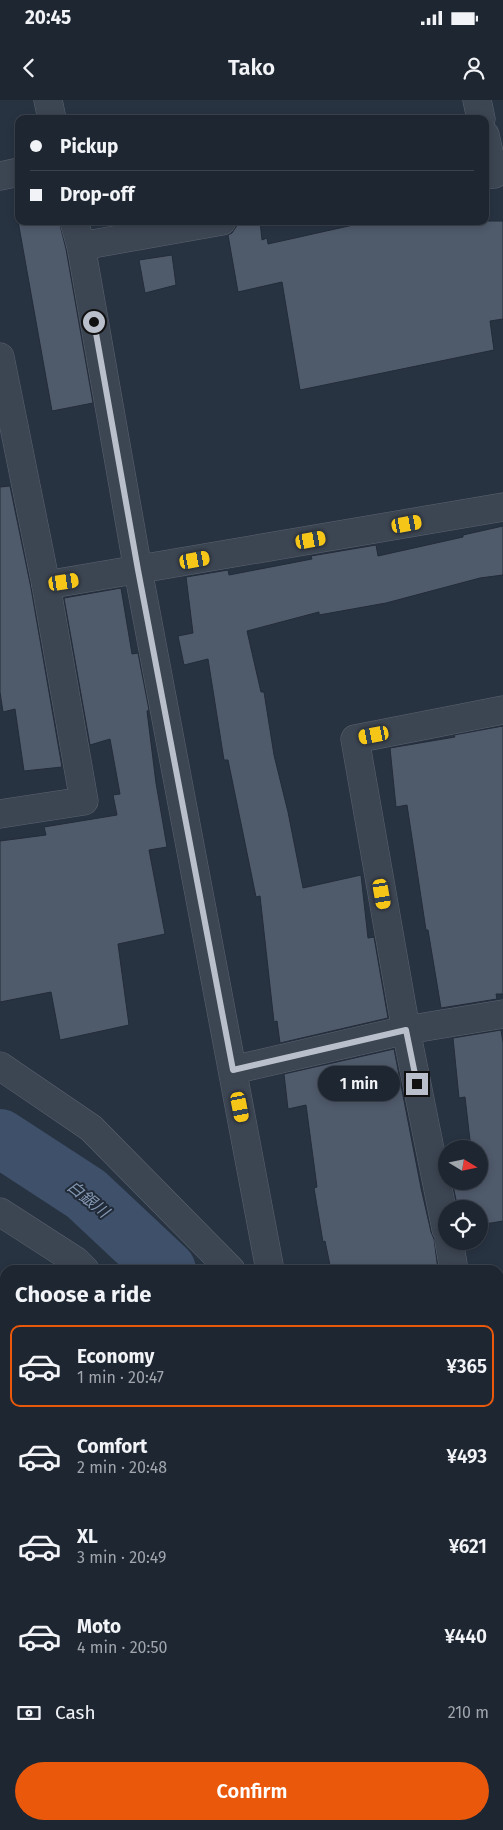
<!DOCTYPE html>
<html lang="en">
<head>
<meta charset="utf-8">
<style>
	:root { --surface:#1e2632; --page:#262e3a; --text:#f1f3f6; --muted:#a1a5ac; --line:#3c434d; --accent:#ea580c }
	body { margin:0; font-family:"Fira Sans","Noto Sans JP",sans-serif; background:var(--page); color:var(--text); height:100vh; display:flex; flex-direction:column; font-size:19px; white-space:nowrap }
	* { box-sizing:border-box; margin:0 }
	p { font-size:16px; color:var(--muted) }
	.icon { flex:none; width:28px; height:28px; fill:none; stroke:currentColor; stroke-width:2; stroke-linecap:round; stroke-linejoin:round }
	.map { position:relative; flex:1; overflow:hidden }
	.panel { position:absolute; left:0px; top:1165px; width:504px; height:565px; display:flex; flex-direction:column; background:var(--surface); border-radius:15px 15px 0 0; box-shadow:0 2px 8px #0003,0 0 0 1px var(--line) }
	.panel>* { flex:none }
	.banner { position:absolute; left:15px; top:15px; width:474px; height:110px; border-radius:10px; box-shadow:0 2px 8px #0003,0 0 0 1px var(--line); display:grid; align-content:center; height:110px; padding:0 15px; background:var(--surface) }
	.needle { width:32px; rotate:100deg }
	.tools { position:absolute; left:438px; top:1040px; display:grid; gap:10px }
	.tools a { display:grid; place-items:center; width:50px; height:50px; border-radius:50%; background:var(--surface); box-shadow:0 2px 8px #0003,0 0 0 1px var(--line); font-size:25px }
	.end { position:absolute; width:22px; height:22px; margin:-11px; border:6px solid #bac0cb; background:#111; box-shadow:0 0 0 2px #111 }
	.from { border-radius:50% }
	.bubble { position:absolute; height:35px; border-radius:18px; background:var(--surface); box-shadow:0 2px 8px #0003,0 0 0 1px var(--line); font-size:16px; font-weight:600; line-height:35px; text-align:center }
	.car { position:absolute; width:15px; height:30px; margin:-15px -8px; border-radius:6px; box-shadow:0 0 4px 1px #0007; background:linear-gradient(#f5c518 24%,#345 0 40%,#f5c518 0 76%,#345 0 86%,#f5c518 0) }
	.banner b { display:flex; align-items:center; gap:18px; height:48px; font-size:19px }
	.banner b+b { border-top:1px solid var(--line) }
	.banner i { width:12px; height:12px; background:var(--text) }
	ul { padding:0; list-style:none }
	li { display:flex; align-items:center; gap:15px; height:82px; margin:0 10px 8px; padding:0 5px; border:2px solid transparent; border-radius:10px }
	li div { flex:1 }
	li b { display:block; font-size:19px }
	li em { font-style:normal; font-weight:600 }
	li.on { border-color:var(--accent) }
	li>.icon { width:45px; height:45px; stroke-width:1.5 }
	h2 { padding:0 15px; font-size:22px; line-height:60px }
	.pay { display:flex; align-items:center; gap:12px; height:55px; padding:0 15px; font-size:19px }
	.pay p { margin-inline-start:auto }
	.button { display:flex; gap:10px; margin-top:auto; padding:10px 15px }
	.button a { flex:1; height:58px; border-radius:30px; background:var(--accent); color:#fff; font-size:20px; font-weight:600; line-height:58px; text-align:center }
	.status { display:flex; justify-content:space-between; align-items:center; height:35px; padding:0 25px; background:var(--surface); direction:ltr }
	.status svg { height:14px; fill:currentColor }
	header { display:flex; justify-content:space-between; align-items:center; height:65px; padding:0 15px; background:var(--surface); font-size:22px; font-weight:600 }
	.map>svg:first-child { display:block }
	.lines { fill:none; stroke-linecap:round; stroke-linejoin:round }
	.river { stroke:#3f506a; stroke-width:58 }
	.building { fill:#4f5a6b; stroke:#232c39 }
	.street-casing { stroke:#5b636f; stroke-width:29 }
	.street { stroke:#3c4552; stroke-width:28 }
	.route { stroke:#bac0cb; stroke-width:6 }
	.labels { text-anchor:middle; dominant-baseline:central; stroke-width:4; stroke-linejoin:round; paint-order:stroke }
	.water-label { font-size:16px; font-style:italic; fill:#8396b1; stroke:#212a37 }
</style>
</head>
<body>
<div class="status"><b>20:45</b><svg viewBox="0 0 49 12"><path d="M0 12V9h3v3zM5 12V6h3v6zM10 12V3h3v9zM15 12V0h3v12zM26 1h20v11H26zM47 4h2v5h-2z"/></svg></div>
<header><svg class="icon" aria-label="back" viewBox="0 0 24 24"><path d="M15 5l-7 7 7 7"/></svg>Tako<svg class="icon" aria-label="person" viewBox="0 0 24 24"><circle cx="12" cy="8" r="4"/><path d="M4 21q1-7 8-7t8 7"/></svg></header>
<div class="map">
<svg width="503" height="1730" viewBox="0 0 503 1730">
	<rect width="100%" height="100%" fill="#283342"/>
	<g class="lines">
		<g class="river">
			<polyline points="0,1038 86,1094 167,1170"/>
			<polyline points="499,1461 503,1465"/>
		</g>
	</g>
	<g class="building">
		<polygon points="18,121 59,121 66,149 93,303 52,311"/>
		<polygon points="237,121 260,121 262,140 267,138 268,144 371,121 503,121 503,219 490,221 494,250 300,290 282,182 238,192 228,135 232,133 236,127"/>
		<polygon points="172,155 176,185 145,193 139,160"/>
		<polygon points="10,386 31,488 62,667 24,671 15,609 3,612 0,592 0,387"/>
		<polygon points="503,426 503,475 480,478 386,503 319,515 319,512 247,531 261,592 264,592 274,655 288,712 303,788 361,775 368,838 374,837 388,918 280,943 277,921 274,922 260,796 256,797 228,660 224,660 208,559 184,565 178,536 193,533 186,477 228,470 229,475 312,459 311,456 376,445 378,456 463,437 463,435"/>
		<polygon points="121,488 132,554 138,553 149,610 147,611 156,683 167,747 149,750 165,834 118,844 129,925 60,940 51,892 0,902 0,741 46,735 44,727 117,715 113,695 120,694 110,639 90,645 64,498"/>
		<polygon points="503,626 503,894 496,894 497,899 441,908 428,830 426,830 407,705 396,707 390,648 455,637 454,635"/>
		<polygon points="501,930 503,943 503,1121 479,1125 479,1109 458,1109 452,1081 479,1081 479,1049 471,1049 465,997 459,998 453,938"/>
		<polygon points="394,949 421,1088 431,1132 434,1139 438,1170 331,1170 325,1141 323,1142 314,1088 317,1087 306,1005 288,1009 284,974"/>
	</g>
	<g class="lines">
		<g class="street-casing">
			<g id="street">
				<polyline points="48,0 52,19"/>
				<polyline points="477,0 481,19"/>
				<polyline points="485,35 494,74 485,75"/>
				<polyline points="0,76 19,72"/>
				<polyline points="74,121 81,146 138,470 270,1170"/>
				<polyline points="81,146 222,121"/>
				<polyline points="0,257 46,485"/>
				<polyline points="0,714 84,701 46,485 503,407"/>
				<polyline points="0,966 91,1028 231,1170"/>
				<polyline points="233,970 406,930 503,914"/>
				<polyline points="0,1112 76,1161 85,1170"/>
				<polyline points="446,1129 406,930 355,639 503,610"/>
				<polyline points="449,1141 454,1170"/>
				<polyline points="499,1252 503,1255"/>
				<polyline points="499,1393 503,1397"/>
				<polyline points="0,1484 5,1483"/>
				<polyline points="499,1538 503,1541"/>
				<polyline points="0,1670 5,1669"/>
				<polyline points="156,1725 156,1730"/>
			</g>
		</g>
		<use href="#street" class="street"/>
	</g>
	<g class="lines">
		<polyline class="route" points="94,222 138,470 233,970 406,930 417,984"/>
	</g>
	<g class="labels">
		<g class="water-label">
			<text transform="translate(88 1099) rotate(39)">白銀川</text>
		</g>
	</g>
</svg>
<div class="tools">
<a><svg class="needle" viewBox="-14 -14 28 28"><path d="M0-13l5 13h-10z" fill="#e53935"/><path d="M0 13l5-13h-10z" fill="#a1a5ac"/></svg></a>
<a><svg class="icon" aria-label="locate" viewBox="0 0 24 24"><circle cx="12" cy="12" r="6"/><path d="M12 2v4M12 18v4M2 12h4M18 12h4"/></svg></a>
</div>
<i class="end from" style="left:94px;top:222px"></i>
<i class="end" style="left:417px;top:984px"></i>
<div class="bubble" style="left:318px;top:966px;width:82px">1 min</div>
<i class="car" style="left:407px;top:424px;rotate:80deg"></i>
<i class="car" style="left:311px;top:440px;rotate:80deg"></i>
<i class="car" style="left:195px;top:460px;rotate:80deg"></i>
<i class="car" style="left:64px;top:482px;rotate:81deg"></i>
<i class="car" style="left:374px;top:635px;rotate:259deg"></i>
<i class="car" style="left:382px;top:794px;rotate:170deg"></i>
<i class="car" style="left:240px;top:1007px;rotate:169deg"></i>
<div class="banner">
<b><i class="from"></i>Pickup</b>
<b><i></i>Drop-off</b>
</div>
<section class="panel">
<h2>Choose a ride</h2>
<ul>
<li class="on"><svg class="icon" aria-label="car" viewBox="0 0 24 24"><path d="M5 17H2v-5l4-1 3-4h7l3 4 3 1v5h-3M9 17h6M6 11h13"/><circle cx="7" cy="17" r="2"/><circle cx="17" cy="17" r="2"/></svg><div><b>Economy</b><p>1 min · 20:47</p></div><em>¥365</em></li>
<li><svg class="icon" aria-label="car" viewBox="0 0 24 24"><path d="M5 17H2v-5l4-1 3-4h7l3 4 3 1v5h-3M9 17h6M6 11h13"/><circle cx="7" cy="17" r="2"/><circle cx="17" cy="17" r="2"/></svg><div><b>Comfort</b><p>2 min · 20:48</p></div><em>¥493</em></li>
<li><svg class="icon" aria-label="car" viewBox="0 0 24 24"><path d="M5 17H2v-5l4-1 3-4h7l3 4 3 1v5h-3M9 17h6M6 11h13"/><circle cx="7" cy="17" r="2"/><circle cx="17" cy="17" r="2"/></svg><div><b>XL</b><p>3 min · 20:49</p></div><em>¥621</em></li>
<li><svg class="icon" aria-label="car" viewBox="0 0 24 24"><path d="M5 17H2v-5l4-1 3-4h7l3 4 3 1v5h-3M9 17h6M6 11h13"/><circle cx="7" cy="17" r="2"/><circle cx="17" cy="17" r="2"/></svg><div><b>Moto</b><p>4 min · 20:50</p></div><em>¥440</em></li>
</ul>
<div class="pay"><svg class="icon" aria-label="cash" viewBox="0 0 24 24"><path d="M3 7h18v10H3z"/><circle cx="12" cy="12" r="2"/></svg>Cash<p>210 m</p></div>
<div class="button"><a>Confirm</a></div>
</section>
</div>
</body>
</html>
